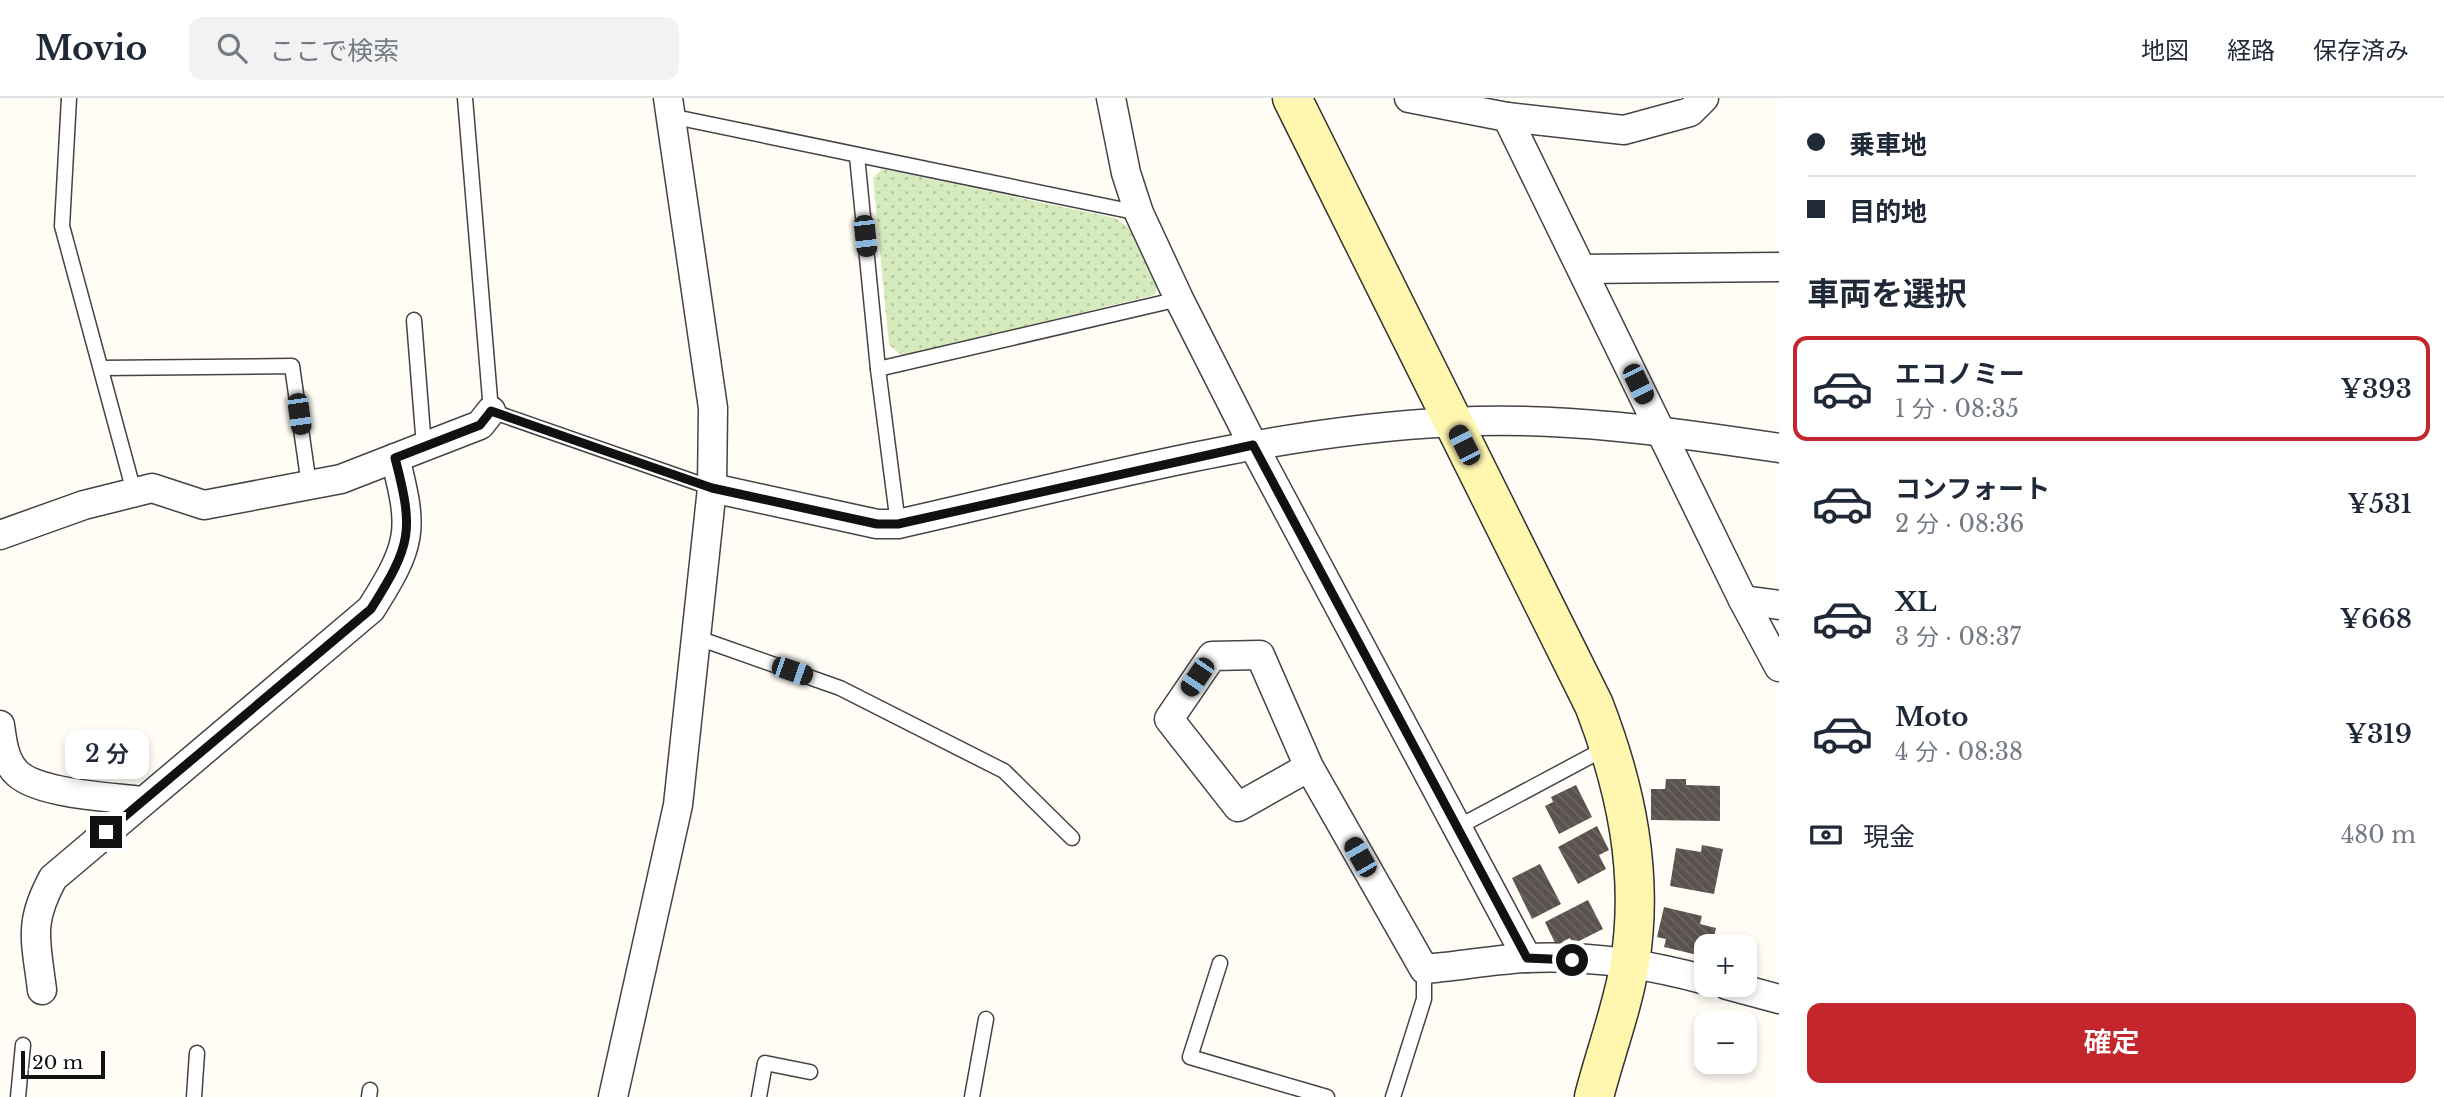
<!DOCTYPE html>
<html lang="ja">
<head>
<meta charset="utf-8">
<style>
	:root { --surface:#fff; --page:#f2f2f3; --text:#1f2937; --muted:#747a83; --line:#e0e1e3; --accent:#c4262e }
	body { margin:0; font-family:"Libre Baskerville","Noto Sans JP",serif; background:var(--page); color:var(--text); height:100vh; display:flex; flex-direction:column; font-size:26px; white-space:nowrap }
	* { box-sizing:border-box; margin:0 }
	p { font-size:23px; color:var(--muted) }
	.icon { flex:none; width:38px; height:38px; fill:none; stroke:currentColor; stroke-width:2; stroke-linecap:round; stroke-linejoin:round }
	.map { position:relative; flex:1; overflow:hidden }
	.panel { display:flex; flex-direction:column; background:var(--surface); width:665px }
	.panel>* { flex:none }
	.top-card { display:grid; align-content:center; height:154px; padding:0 28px; background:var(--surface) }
	.fabs { position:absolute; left:1694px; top:836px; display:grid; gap:14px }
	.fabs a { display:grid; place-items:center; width:63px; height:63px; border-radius:14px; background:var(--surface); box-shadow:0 4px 10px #0003; font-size:35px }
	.scale { position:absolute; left:21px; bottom:18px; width:84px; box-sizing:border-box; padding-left:7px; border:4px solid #111; border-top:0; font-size:19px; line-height:24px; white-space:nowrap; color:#111; -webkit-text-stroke:5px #fff; paint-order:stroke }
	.end { position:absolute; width:32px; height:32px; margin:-16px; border:9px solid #111; background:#fff; box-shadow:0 0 0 4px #fff }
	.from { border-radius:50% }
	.bubble { position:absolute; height:49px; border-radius:14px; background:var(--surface); box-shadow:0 4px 10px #0003; font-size:23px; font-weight:600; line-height:49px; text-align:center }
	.car { position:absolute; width:21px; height:42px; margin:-21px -10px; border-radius:9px; box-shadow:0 0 5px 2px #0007; background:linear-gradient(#222 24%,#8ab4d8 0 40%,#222 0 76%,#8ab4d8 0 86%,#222 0) }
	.top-card b { display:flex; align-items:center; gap:24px; height:66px; font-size:26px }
	.top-card b+b { border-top:2px solid var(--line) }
	.top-card i { width:18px; height:18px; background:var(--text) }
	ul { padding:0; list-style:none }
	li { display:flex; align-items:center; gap:21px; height:105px; margin:0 14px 10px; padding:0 14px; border:4px solid transparent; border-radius:14px }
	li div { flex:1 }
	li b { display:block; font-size:26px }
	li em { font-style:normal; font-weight:600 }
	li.current { border-color:var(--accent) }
	li>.icon { width:63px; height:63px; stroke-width:1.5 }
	h2 { padding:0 28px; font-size:32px; line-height:84px }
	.pay { display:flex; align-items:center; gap:18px; height:77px; padding:0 28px; font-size:26px }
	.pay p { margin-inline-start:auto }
	.cta { display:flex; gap:14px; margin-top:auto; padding:14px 28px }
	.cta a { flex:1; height:80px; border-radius:14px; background:var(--accent); color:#fff; font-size:28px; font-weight:600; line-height:80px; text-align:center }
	header { display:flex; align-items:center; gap:42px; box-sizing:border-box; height:98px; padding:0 35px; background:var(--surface); border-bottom:2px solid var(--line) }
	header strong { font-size:33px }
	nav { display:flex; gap:38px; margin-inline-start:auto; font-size:24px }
	.search { width:490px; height:63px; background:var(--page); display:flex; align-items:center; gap:18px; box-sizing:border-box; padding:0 24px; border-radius:14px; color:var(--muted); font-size:26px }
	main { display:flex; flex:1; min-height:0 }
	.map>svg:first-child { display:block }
	.park { fill:url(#park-dots) }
	.building { fill:url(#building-back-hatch) }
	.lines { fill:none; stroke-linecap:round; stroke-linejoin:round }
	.lane-casing { stroke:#444; stroke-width:17 }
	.street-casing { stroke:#444; stroke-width:31 }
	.secondary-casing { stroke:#333; stroke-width:41 }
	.lane { stroke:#fff; stroke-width:14 }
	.street { stroke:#fff; stroke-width:28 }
	.secondary { stroke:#fff6b0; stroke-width:38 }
	.route { stroke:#111; stroke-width:9 }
</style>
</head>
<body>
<header>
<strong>Movio</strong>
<div class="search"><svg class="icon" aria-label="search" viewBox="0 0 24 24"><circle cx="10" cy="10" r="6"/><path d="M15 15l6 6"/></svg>ここで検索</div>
<nav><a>地図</a><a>経路</a><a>保存済み</a></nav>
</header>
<main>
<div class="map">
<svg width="1779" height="999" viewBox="0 0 1779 999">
	<defs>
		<pattern id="park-dots" width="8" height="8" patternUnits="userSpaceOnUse" patternTransform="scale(1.75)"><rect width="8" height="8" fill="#d5ebbd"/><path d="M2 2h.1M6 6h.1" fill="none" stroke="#b6c8a1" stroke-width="1.8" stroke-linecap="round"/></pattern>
		<pattern id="building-back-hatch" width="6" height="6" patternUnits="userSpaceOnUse" patternTransform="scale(1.75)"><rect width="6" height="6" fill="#5a524d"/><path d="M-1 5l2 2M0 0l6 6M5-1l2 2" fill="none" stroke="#6d6662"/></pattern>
	</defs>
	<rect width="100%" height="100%" fill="#fffdf5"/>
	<polygon class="park" points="882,71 1115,120 1131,131 1160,185 1154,197 903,258 889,247 873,80"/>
	<g class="building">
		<polygon points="1666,681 1686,681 1686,687 1720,688 1720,723 1651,722 1651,691 1665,691"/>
		<polygon points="1576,687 1592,719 1559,736 1545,708 1553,704 1551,699"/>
		<polygon points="1597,728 1609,752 1599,757 1606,771 1578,786 1558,749"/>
		<polygon points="1702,747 1723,751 1714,796 1670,788 1676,750 1701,754"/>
		<polygon points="1540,766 1561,806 1532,821 1512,780"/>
		<polygon points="1588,802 1603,831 1573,846 1570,840 1556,847 1545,824"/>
		<polygon points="1664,809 1702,818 1700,826 1716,830 1712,849 1706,849 1706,859 1664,849 1666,841 1657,839"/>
	</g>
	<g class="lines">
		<g class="lane-casing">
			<g id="lane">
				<polyline points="69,0 62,128 134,394"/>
				<polyline points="465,0 491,313 712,390"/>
				<polyline points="670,18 1139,115"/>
				<polyline points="857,58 878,271 898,426"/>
				<polyline points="414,222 424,349"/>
				<polyline points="101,270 292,268 309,387"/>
				<polyline points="878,271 1179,201"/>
				<polyline points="698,540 840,590 1004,673 1072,740"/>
				<polyline points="1458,729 1606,650"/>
				<polyline points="1220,865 1190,959 1327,999"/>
				<polyline points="18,999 23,947"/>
				<polyline points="194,999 197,955"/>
				<polyline points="369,999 370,992"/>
				<polyline points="759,999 765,965 810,974"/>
				<polyline points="972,999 986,921"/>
				<polyline points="1393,999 1424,901 1424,871"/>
			</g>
		</g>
		<g class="street-casing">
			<g id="street">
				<polyline points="1111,0 1126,75 1139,115 1179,201 1253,347 1527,860"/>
				<polyline points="1409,0 1507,19 1624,32 1690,14 1704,0"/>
				<polyline points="1507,19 1743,502 1779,569"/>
				<polyline points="1582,171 1779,169"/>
				<path d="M712,390L877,426H898C1081,385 1265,333 1453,324C1562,318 1672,334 1779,350"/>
				<polyline points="0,437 84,407 152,390 204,407 341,381 480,327 491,313"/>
				<polyline points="1743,502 1779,507"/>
				<path d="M0,627C2,642 4,661 15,673C34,696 112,699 141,703"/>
				<path d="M1309,669L1238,709L1169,621L1212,558L1260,557L1309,669L1424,871C1458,868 1492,862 1526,860C1586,857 1648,866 1706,882"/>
				<polyline points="1727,887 1779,901"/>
				<path d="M42,892C36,842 28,826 53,780L371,511C412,446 414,433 395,360"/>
				<polyline points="613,999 678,707 712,390 713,310 668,0"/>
			</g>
		</g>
		<g class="secondary-casing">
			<path id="secondary" d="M1292,0L1594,607C1626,690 1644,775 1630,864C1623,909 1605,955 1594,999"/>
		</g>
		<use href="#lane" class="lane"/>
		<use href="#street" class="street"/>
		<use href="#secondary" class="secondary"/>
	</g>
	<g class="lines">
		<path class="route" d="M106,734L371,511C412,446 414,433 395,360L480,327L491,313L712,390L877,426H898L1253,347L1527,860L1572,862"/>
	</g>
</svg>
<div class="fabs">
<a>+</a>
<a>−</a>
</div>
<div class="scale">20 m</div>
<i class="end from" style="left:1572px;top:862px"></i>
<i class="end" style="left:106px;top:734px"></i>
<div class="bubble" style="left:65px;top:632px;width:84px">2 分</div>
<i class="car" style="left:865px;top:138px;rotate:174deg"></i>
<i class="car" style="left:1638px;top:286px;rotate:154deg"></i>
<i class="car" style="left:299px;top:316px;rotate:172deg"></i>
<i class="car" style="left:1464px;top:347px;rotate:333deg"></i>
<i class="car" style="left:792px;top:573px;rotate:109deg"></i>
<i class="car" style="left:1197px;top:579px;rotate:214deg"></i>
<i class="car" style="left:1360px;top:759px;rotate:330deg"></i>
</div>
<section class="panel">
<div class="top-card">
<b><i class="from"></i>乗車地</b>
<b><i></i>目的地</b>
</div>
<h2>車両を選択</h2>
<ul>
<li class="current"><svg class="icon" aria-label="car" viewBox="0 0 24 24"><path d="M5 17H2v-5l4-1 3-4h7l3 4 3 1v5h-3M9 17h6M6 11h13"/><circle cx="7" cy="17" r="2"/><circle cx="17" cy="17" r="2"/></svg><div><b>エコノミー</b><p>1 分 · 08:35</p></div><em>¥393</em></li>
<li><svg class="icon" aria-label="car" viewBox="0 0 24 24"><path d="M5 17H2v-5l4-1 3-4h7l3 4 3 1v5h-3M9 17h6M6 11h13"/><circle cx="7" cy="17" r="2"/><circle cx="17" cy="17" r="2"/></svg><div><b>コンフォート</b><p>2 分 · 08:36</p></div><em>¥531</em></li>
<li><svg class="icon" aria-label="car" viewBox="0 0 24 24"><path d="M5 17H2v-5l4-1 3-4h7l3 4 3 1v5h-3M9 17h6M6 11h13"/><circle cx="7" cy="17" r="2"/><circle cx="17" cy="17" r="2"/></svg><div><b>XL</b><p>3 分 · 08:37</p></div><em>¥668</em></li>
<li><svg class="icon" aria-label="car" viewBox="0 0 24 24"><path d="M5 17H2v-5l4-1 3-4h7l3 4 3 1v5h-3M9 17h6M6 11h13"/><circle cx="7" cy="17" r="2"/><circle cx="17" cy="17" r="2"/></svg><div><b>Moto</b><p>4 分 · 08:38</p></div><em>¥319</em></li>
</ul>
<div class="pay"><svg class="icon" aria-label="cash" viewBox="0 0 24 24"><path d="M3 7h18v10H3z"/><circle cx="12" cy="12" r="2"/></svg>現金<p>480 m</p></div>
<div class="cta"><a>確定</a></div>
</section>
</main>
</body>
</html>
